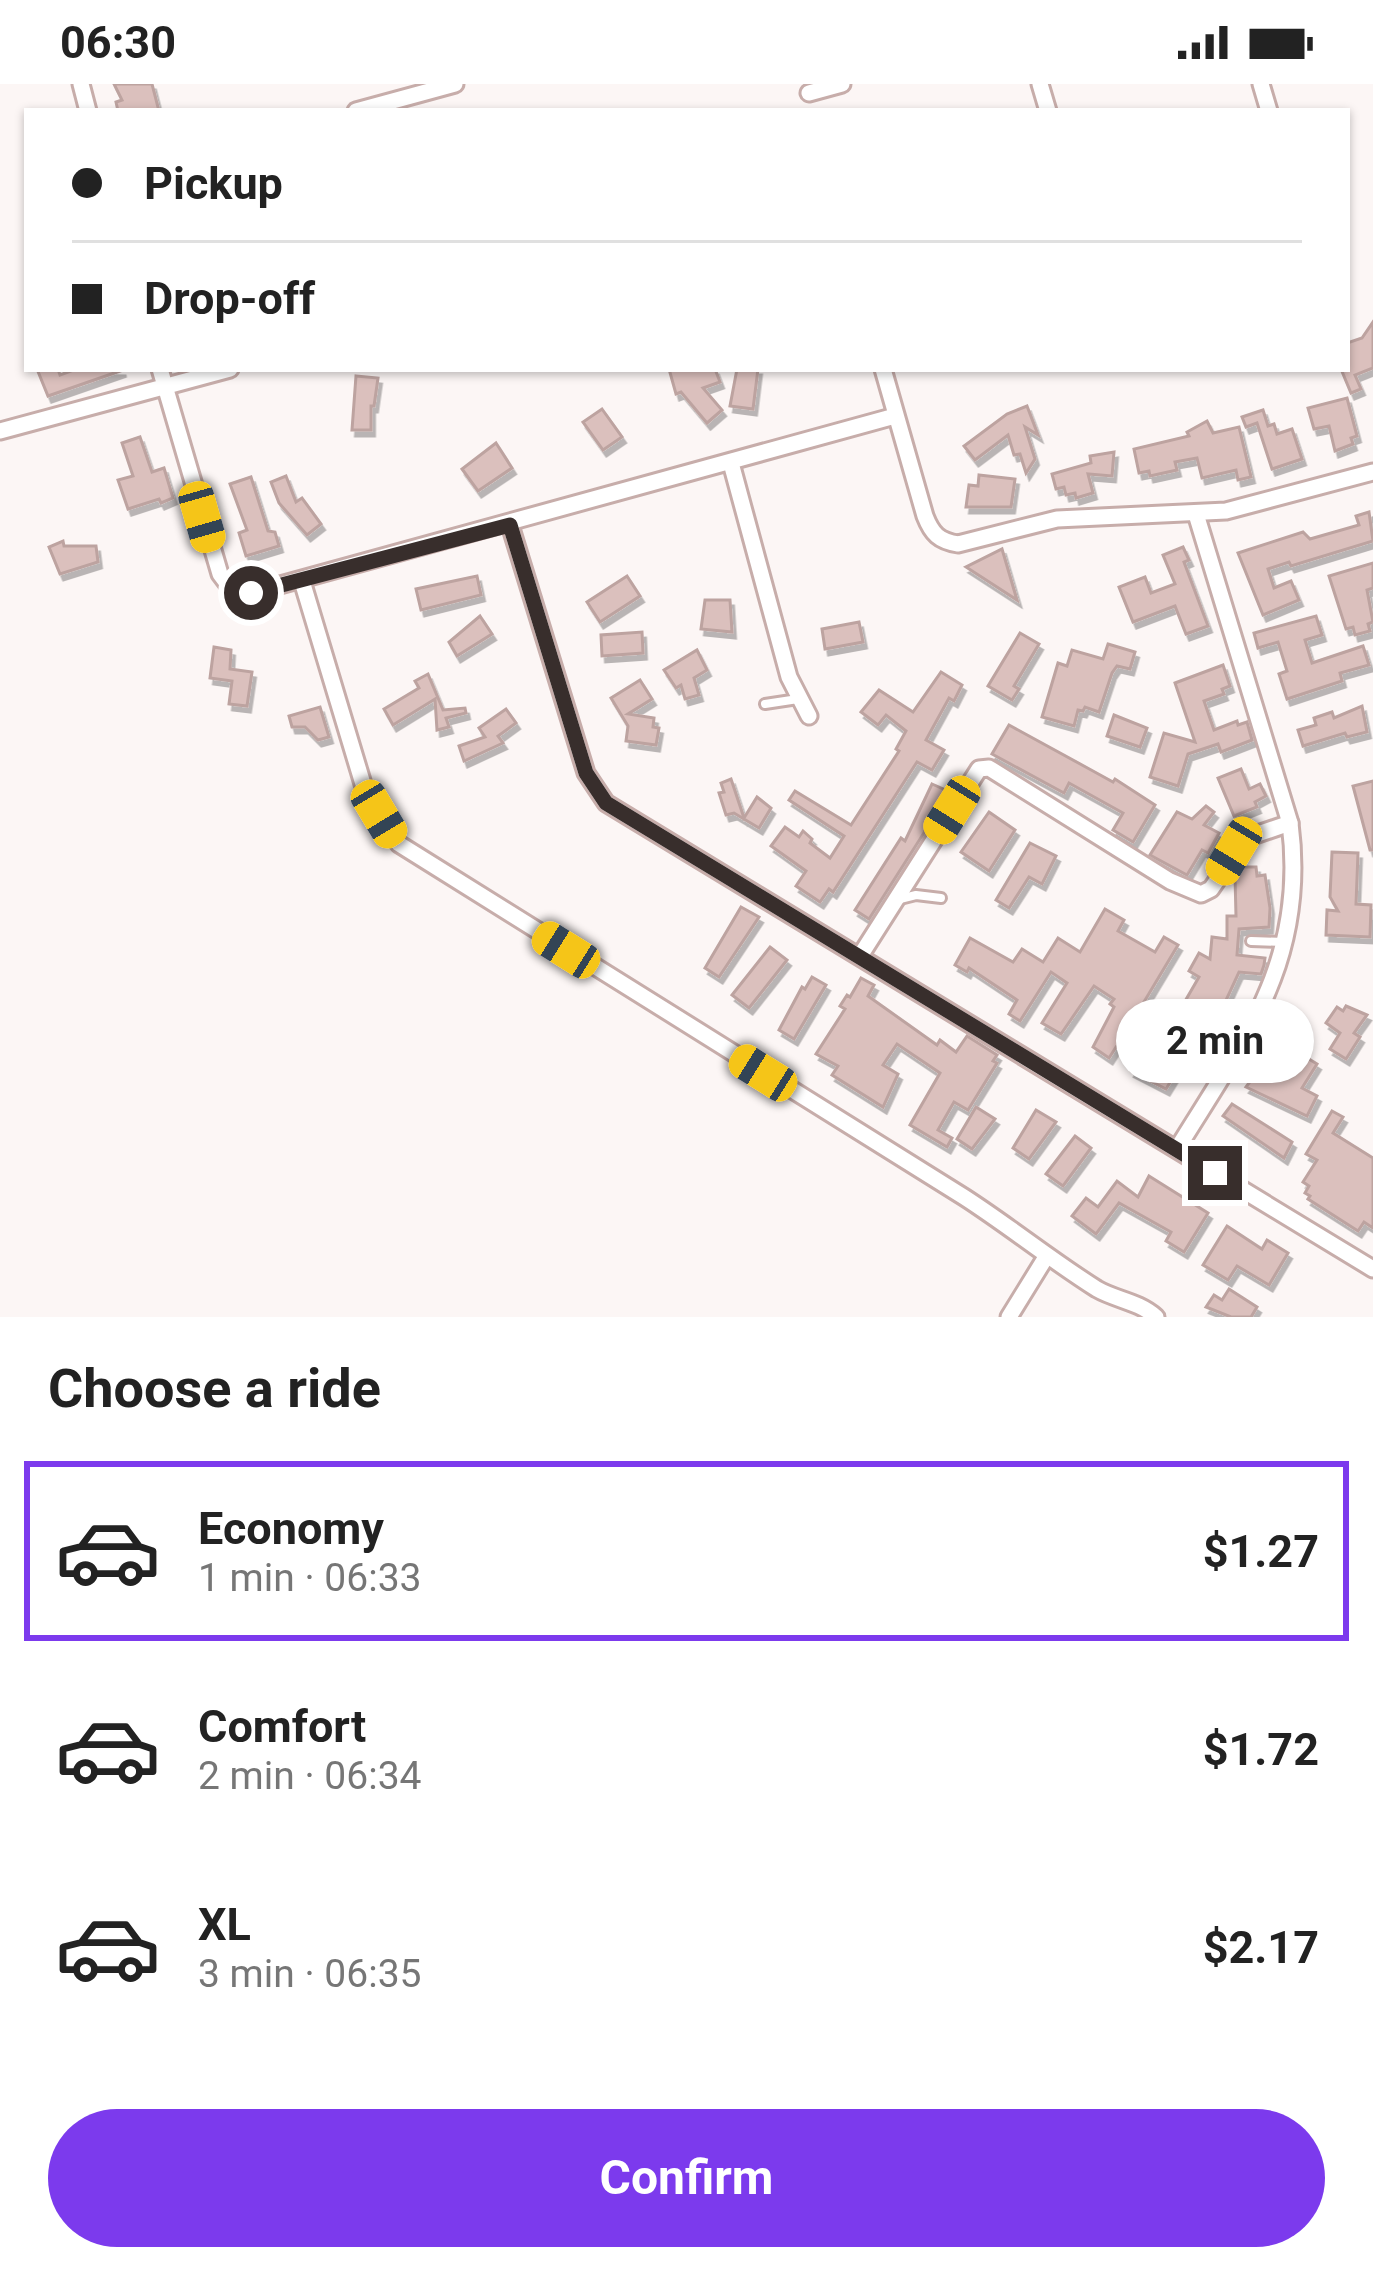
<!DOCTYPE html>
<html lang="en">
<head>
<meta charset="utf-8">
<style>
	:root { --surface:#fff; --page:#f2f2f2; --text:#222; --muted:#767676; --line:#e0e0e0; --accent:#7c3aed }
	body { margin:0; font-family:Roboto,sans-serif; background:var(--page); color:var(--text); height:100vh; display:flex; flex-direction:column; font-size:45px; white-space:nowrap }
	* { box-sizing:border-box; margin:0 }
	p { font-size:39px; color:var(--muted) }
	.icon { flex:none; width:66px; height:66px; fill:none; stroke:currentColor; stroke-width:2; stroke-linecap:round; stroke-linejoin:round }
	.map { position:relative; height:1233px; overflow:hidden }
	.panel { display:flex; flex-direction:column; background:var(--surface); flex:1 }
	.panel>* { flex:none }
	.top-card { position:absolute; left:24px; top:24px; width:1326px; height:264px; border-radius:0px; box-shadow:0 3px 9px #0004; display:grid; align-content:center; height:264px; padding:0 48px; background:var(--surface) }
	.end { position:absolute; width:54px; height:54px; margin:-27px; border:15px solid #382e2c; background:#fff; box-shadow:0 0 0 6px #fff }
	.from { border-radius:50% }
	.bubble { position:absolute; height:84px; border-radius:42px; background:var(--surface); box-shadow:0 3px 9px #0004; font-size:39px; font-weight:700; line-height:84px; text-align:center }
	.car { position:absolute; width:36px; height:72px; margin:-36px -18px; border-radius:15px; box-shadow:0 0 9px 3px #0007; background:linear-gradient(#f5c518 24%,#345 0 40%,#f5c518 0 76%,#345 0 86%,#f5c518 0) }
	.top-card b { display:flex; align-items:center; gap:42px; height:114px; font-size:45px }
	.top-card b+b { border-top:3px solid var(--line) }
	.top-card i { width:30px; height:30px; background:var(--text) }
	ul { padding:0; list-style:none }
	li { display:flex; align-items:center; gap:36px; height:180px; margin:0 24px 18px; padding:0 24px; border:6px solid transparent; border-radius:0px }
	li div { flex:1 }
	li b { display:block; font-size:45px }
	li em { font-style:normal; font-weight:700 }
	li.current { border-color:var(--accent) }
	li>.icon { width:108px; height:108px; stroke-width:1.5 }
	h2 { padding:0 48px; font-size:54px; line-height:144px }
	.button { display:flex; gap:24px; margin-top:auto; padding:24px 48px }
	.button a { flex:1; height:138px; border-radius:72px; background:var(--accent); color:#fff; font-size:48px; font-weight:700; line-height:138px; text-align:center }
	.status { display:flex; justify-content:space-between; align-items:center; height:84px; padding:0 60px; background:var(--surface); direction:ltr }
	.status svg { height:33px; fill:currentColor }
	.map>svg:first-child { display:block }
	.building { fill:#dbc0bd; stroke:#bda3a0; stroke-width:3; filter:url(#shadow) }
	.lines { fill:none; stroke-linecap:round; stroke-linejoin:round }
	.service-casing { stroke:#c7adaa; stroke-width:14 }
	.minor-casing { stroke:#c7adaa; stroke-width:21 }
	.service { stroke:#fff; stroke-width:8 }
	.minor { stroke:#fff; stroke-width:15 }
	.route { stroke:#382e2c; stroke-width:15 }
</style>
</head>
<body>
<div class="status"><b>06:30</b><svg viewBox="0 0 49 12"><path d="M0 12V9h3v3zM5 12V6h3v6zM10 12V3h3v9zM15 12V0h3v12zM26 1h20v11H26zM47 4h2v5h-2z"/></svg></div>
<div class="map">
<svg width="1373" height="1233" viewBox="0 0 1373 1233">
	<defs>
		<filter id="shadow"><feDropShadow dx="3.5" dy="6" stdDeviation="0" flood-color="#0004"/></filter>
	</defs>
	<rect width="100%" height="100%" fill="#fcf6f5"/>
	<g class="building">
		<polygon points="114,0 152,0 159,27 118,27 116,18 122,16"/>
		<polygon points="1373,238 1373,284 1355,291 1361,305 1351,309 1341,285 1347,285 1347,259 1362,254"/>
		<polygon points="37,285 58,285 60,291 76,285 123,286 48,312"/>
		<polygon points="669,285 715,285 720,298 703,304 722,326 707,339 681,308 676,310"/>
		<polygon points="737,285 758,285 753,325 730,322"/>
		<polygon points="356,292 378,294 374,322 371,322 371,346 352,346"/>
		<polygon points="1347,314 1357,352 1351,354 1353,360 1335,367 1329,342 1314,345 1308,324"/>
		<polygon points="1027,322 1038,351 1025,343 1035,375 1026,389 1020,370 1014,371 1008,351 975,376 964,362 1007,330"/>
		<polygon points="602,325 622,353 603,366 583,338"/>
		<polygon points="1263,326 1268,342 1274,340 1277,350 1292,345 1302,375 1272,385 1257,339 1246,343 1242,333"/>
		<polygon points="1207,337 1213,349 1239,343 1251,393 1238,396 1236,386 1202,394 1197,374 1175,378 1177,386 1150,392 1149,387 1139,389 1134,365 1189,352 1187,348"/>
		<polygon points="140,353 152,388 164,384 173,414 161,419 159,415 128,425 118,396 133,392 122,359"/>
		<polygon points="496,359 512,384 478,407 462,385"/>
		<polygon points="1114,368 1112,392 1088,390 1093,409 1076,414 1075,409 1066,411 1064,403 1056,405 1052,390 1091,379 1090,372"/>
		<polygon points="979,391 1015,395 1011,423 966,423 969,401 978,402"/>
		<polygon points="286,392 296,418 302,414 321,440 307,451 279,419 271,398"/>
		<polygon points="251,393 268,447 275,448 279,462 246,472 239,449 247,446 230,400"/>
		<polygon points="1369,428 1373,457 1291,482 1289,478 1268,485 1274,504 1291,497 1299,516 1263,531 1238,469 1303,448 1310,455 1359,441 1356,432"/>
		<polygon points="63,457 64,462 96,462 98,478 60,490 49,463"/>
		<polygon points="1183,463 1189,476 1184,478 1208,542 1186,550 1175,522 1133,538 1119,503 1145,493 1151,509 1175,500 1163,471"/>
		<polygon points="1002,465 1017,516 966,483"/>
		<polygon points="1373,479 1373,504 1367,506 1373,538 1368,540 1370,547 1355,551 1353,543 1346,545 1329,492"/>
		<polygon points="477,492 481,511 421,526 416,505"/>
		<polygon points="627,492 640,512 600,538 587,518"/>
		<polygon points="705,516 730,516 732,548 701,545"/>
		<polygon points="480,532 492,550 457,572 449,558"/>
		<polygon points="1316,532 1322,551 1305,556 1312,579 1363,562 1369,581 1340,589 1342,597 1287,615 1279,590 1287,587 1278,558 1258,564 1254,549"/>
		<polygon points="859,538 863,558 825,565 822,545"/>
		<polygon points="642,548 643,569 602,572 601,551"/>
		<polygon points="1020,549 1039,560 1014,602 1019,605 1012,616 988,602"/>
		<polygon points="1108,560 1135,568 1130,585 1117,582 1112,589 1099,628 1085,623 1083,627 1078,626 1074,642 1042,633 1058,579 1067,582 1072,566 1103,575"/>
		<polygon points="214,563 231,566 230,585 252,588 247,622 229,620 232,597 210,594"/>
		<polygon points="697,566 707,586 694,594 699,611 685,615 681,601 676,604 664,586"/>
		<polygon points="1223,581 1230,602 1222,605 1224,610 1204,617 1214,646 1237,637 1238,641 1247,638 1252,656 1221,668 1218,660 1188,670 1178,702 1150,693 1164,649 1195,658 1175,599"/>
		<polygon points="941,588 962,601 954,617 949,614 926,656 944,666 932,686 917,678 833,808 829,805 820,818 796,802 806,787 771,762 785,743 799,753 803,747 812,755 810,759 830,774 844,752 789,716 795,707 851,741 899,667 896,665 906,647 886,631 878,641 861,628 879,606 913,628"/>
		<polygon points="428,590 443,626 465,624 466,629 446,634 449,643 437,646 435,615 393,641 384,625 419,604 415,597"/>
		<polygon points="640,596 652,615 628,630 654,634 653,643 659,644 656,661 626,657 628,642 611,614"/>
		<polygon points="1362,622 1367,648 1347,653 1345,649 1303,662 1298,646 1316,641 1314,634 1332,628 1334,634"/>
		<polygon points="320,623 329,653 318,656 305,643 292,643 289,632"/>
		<polygon points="506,625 516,639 498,652 503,659 464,677 459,662 485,653 479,644"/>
		<polygon points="1114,631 1147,644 1140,663 1107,652"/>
		<polygon points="1009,641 1093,687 1113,698 1115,695 1155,721 1133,758 1113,746 1123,729 1069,699 1064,709 992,670"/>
		<polygon points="1241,685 1249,705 1260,700 1266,712 1255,718 1257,723 1234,732 1218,694"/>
		<polygon points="731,695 744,734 757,713 771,724 759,744 734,729 726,731 719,709 724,708 721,699"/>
		<polygon points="1373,697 1373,766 1370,766 1353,702"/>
		<polygon points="932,700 950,708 869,835 855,826 901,754 905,757"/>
		<polygon points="1206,722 1214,728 1204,741 1219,749 1208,769 1202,766 1187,791 1150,771 1177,728 1192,735"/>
		<polygon points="989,728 1015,746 989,787 961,768"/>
		<polygon points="1030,759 1056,772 1042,800 1029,793 1009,824 996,816"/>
		<polygon points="1332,768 1358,769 1356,820 1371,821 1370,853 1326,851 1327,826 1338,827 1330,813"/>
		<polygon points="1240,783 1256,783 1257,792 1265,791 1270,824 1269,843 1239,845 1237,871 1265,874 1264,881 1261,890 1239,888 1222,925 1219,923 1209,932 1184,919 1199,893 1189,887 1199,869 1210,875 1212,853 1227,855 1227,832 1236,832 1235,792"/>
		<polygon points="741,823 759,833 719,893 705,884"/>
		<polygon points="1105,825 1124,836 1118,847 1155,868 1164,853 1178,861 1129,943 1166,965 1174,951 1187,959 1175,979 1180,982 1166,1005 1131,987 1138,976 1116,963 1109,974 1093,963 1114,923 1110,920 1114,915 1094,902 1061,950 1042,939 1067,899 1051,888 1020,937 1009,930 1017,916 969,884 967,888 955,881 970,854 1013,878 1022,865 1043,878 1058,854 1080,868"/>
		<polygon points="770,863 787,876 749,924 732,911"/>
		<polygon points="812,893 826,901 794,955 779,946 802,903 805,905"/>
		<polygon points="861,894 874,901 868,912 937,961 940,956 956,968 967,952 997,971 993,977 997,979 968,1026 954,1018 938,1046 952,1054 947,1063 910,1041 940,989 897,960 883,981 898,990 883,1023 832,991 838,982 816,970 845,925 840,922 847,911 850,913"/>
		<polygon points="1346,922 1367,931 1354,949 1360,953 1346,975 1330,965 1340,949 1326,939 1337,923 1343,927"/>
		<polygon points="1280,957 1317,980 1302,1004 1317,1012 1307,1032 1246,1003"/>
		<polygon points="1232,1020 1292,1058 1284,1074 1223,1032"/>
		<polygon points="976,1023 995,1035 972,1065 957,1055"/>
		<polygon points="1036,1026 1056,1038 1029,1075 1013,1064"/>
		<polygon points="1332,1027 1343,1033 1333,1049 1373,1074 1373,1144 1364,1138 1358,1147 1308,1115 1310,1112 1305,1109 1309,1102 1303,1098 1317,1076 1306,1070"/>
		<polygon points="1075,1052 1091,1064 1063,1102 1046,1090"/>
		<polygon points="1149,1092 1208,1129 1184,1168 1166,1157 1171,1148 1119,1119 1096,1150 1072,1132 1086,1114 1098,1123 1117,1097 1138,1113"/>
		<polygon points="1227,1142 1262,1165 1267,1156 1288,1169 1269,1201 1237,1182 1228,1196 1203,1181"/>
		<polygon points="1229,1205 1257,1223 1251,1233 1231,1233 1206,1223 1214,1211 1222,1216"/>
	</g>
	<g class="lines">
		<g class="service-casing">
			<g id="service">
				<polyline points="765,620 798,615"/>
				<polyline points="896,816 916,811 941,814"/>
				<polyline points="1251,857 1284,858"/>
			</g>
		</g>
		<g class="minor-casing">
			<g id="minor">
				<polyline points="81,0 88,27"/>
				<polyline points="1040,0 1048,27"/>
				<polyline points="1261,0 1269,27"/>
				<polyline points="809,9 842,0"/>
				<polyline points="356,27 455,0"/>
				<polyline points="160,285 220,490 229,502 251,509 895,332"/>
				<path d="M883,285L925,432C932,450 939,457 958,460L1057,435L1226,427L1373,388"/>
				<polyline points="0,347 230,285"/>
				<polyline points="731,379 789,593 809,632"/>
				<polyline points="510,441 586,689 606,719 1373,1185"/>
				<path d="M302,497L366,710L399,760L964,1113C1009,1142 1051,1176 1097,1205C1116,1216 1138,1217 1156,1233"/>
				<polyline points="860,872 979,685 989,684 1170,797 1201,810 1211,805 1246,754 1290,739"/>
				<path d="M1177,1065C1244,956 1308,876 1290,739L1196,430"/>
				<polyline points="1009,1233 1046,1173"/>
			</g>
		</g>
		<use href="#service" class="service"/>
		<use href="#minor" class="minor"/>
	</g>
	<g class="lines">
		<polyline class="route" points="251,509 510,441 586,689 606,719 1215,1089"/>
	</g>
</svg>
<i class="end from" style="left:251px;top:509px"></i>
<i class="end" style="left:1215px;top:1089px"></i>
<div class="bubble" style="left:1116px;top:915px;width:198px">2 min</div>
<i class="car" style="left:202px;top:433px;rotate:164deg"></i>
<i class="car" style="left:952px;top:726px;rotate:212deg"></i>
<i class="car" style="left:379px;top:730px;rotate:149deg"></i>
<i class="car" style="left:1234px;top:767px;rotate:211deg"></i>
<i class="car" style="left:566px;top:866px;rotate:302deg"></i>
<i class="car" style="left:763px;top:989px;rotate:302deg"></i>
<div class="top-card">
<b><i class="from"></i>Pickup</b>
<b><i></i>Drop-off</b>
</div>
</div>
<section class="panel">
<h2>Choose a ride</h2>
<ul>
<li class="current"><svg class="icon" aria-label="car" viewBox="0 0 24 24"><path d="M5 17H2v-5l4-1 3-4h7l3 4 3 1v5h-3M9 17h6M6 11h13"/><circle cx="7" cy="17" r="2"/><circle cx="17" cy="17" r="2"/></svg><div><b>Economy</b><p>1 min · 06:33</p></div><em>$1.27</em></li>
<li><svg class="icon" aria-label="car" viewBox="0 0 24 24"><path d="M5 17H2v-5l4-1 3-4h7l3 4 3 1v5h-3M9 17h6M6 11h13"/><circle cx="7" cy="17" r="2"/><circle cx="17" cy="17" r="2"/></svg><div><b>Comfort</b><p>2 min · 06:34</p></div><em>$1.72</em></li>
<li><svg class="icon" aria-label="car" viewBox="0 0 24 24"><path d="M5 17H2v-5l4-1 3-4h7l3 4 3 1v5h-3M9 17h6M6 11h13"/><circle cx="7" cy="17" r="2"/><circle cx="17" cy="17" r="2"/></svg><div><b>XL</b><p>3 min · 06:35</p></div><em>$2.17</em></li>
</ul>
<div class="button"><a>Confirm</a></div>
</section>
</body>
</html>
